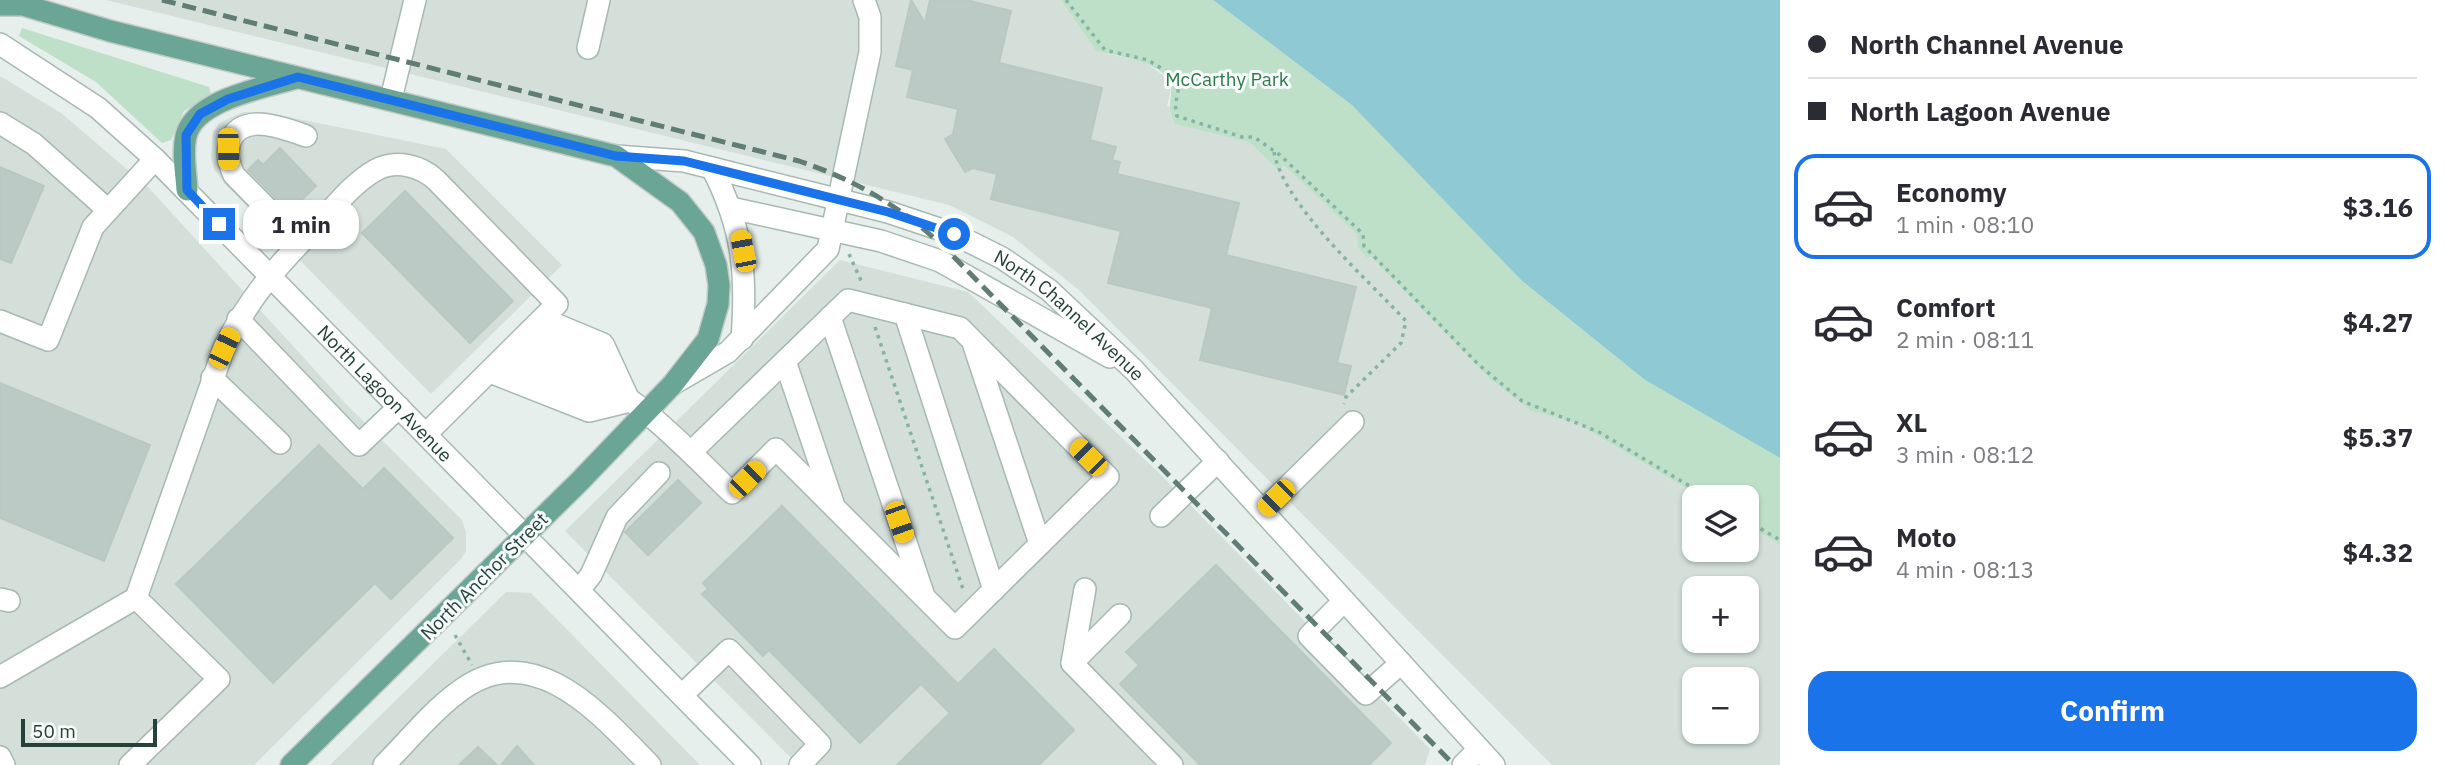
<!DOCTYPE html>
<html lang="en">
<head>
<meta charset="utf-8">
<style>
	:root { --surface:#fff; --page:#f2f2f3; --text:#2b2b33; --muted:#7c7c81; --line:#e1e1e2; --accent:#1a73e8 }
	body { margin:0; font-family:"IBM Plex Sans",sans-serif; background:var(--page); color:var(--text); height:100vh; display:flex; flex-direction:column; font-size:26px; white-space:nowrap }
	* { box-sizing:border-box; margin:0 }
	p { font-size:23px; color:var(--muted) }
	.icon { flex:none; width:38px; height:38px; fill:none; stroke:currentColor; stroke-width:2; stroke-linecap:round; stroke-linejoin:round }
	.map { position:relative; flex:1; overflow:hidden }
	.panel { display:flex; flex-direction:column; background:var(--surface); width:665px }
	.panel>* { flex:none }
	.top-card { display:grid; align-content:center; height:154px; padding:0 28px; background:var(--surface) }
	.fabs { position:absolute; left:1682px; top:485px; display:grid; gap:14px }
	.fabs a { display:grid; place-items:center; width:77px; height:77px; border-radius:14px; background:var(--surface); box-shadow:0 2px 5px #0004; font-size:35px }
	.scale { position:absolute; left:21px; bottom:18px; width:136px; box-sizing:border-box; padding-left:7px; border:4px solid #24423a; border-top:0; font-size:19px; line-height:24px; white-space:nowrap; color:#24423a; -webkit-text-stroke:5px #f7fbf9; paint-order:stroke }
	.end { position:absolute; width:32px; height:32px; margin:-16px; border:9px solid #1a73e8; background:#fff; box-shadow:0 0 0 4px #fff }
	.from { border-radius:50% }
	.bubble { position:absolute; height:49px; border-radius:21px; background:var(--surface); box-shadow:0 2px 5px #0004; font-size:23px; font-weight:800; line-height:49px; text-align:center }
	.car { position:absolute; width:21px; height:42px; margin:-21px -10px; border-radius:9px; box-shadow:0 0 5px 2px #0007; background:linear-gradient(#f5c518 24%,#345 0 40%,#f5c518 0 76%,#345 0 86%,#f5c518 0) }
	.top-card b { display:flex; align-items:center; gap:24px; height:66px; font-size:26px }
	.top-card b+b { border-top:2px solid var(--line) }
	.top-card i { width:18px; height:18px; background:var(--text) }
	ul { padding:0; list-style:none }
	li { display:flex; align-items:center; gap:21px; height:105px; margin:0 14px 10px; padding:0 14px; border:4px solid transparent; border-radius:21px }
	li div { flex:1 }
	li b { display:block; font-size:26px }
	li em { font-style:normal; font-weight:800 }
	li.on { border-color:var(--accent) }
	li>.icon { width:63px; height:63px; stroke-width:1.5 }
	.primary-button { display:flex; gap:14px; margin-top:auto; padding:14px 28px }
	.primary-button a { flex:1; height:80px; border-radius:21px; background:var(--accent); color:#fff; font-size:28px; font-weight:800; line-height:80px; text-align:center }
	main { display:flex; flex:1; min-height:0 }
	.map>svg:first-child { display:block }
	.built { fill:#d4dfda; fill-rule:evenodd }
	.green { fill:#bfe0c8 }
	.water { fill:#8ec9d4 }
	.building { fill:#bbcac4; stroke:#b8c9c2; stroke-width:2 }
	.lines { fill:none; stroke-linecap:round; stroke-linejoin:round }
	.minor-casing { stroke:#a8b8b2; stroke-width:24 }
	.major-casing { stroke:#c2cac8; stroke-width:24 }
	.path { stroke:#86b3a5; stroke-width:3.5; stroke-dasharray:3.5 5; stroke-linecap:butt }
	.minor { stroke:#fff; stroke-width:21 }
	.major { stroke:#6aa596; stroke-width:21 }
	.rail { stroke:#5f7d75; stroke-width:5; stroke-dasharray:14 7; stroke-linecap:butt }
	.route { stroke:#1a73e8; stroke-width:9 }
	.labels { text-anchor:middle; dominant-baseline:central; stroke-width:6; stroke-linejoin:round; paint-order:stroke }
	.park-label { font-size:19px; fill:#2d7a4b; stroke:#f7fbf9 }
	.street-label { font-size:19px; fill:#24423a; stroke:#f7fbf9 }
</style>
</head>
<body>
<main>
<div class="map">
<svg width="1780" height="765" viewBox="0 0 1780 765">
	<rect width="100%" height="100%" fill="#e6efeb"/>
	<g class="built">
		<path d="M106,0H1061L1096,51L1144,62L1167,78L1171,89L1167,106L1249,142L1279,171L1284,164L1357,232L1358,248L1366,257H1371L1489,378L1531,411L1576,423L1699,497H1694V550H1746L1747,525L1780,545V765H1552L1080,291L1013,237L949,205ZM1694,588H1746V640H1694ZM1694,679H1746V732H1694Z"/>
		<polygon points="0,76 61,113 149,188 345,403 462,520 466,532 466,551 461,559 254,765 0,765"/>
		<polygon points="243,112 264,112 446,149 562,265 431,394 225,184 214,169 211,157 213,132 219,123"/>
		<polygon points="840,260 968,292 1157,471 1430,749 1425,765 798,765 565,531"/>
		<polygon points="506,592 531,593 700,765 330,765"/>
	</g>
	<g class="green">
		<path d="M1061,0H1213L1352,104L1522,281L1645,380L1780,458V545L1747,525L1746,497H1700L1576,423L1531,411L1489,378L1371,257H1366L1358,248L1357,234L1284,165L1279,171L1249,142L1175,124C1166,103 1172,106 1171,87C1170,63 1114,55 1096,51Z"/>
		<polygon points="22,28 209,87 211,94 184,111 171,140 162,143 96,82 19,36"/>
	</g>
	<polygon class="water" points="1213,0 1780,0 1780,458 1645,380 1522,281 1352,105"/>
	<g class="building">
		<polygon points="911,0 925,23 930,0 966,0 1011,11 999,63 1102,88 1090,140 1116,147 1112,160 1120,162 1117,174 1239,203 1226,255 1356,287 1337,363 1351,366 1344,395 1200,360 1212,308 1108,283 1121,231 991,199 997,174 973,168 965,172 945,139 953,134 958,109 907,97 913,70 896,66"/>
		<polygon points="280,148 316,186 289,212 248,170 258,160 263,165"/>
		<polygon points="0,167 44,186 11,263 0,259"/>
		<polygon points="405,191 513,301 470,343 362,233"/>
		<polygon points="0,383 150,445 104,561 0,518"/>
		<polygon points="319,445 363,489 384,468 453,538 391,599 375,583 273,683 176,584"/>
		<polygon points="678,480 701,503 648,555 625,532"/>
		<polygon points="782,506 958,684 994,649 1074,730 1039,765 897,765 950,713 921,684 860,743 769,650 763,656 702,594 708,589 703,583"/>
		<polygon points="1216,565 1391,743 1369,765 1200,765 1120,684 1139,665 1126,652"/>
		<polygon points="517,746 534,765 501,765"/>
		<polygon points="478,747 497,765 459,765"/>
	</g>
	<g class="lines">
		<g class="minor-casing">
			<g id="minor">
				<path id="s1" d="M0,44L98,108L155,159L750,765"/>
				<polyline points="588,48 599,0"/>
				<polyline points="391,99 415,0"/>
				<polyline points="0,123 34,144 108,210"/>
				<path id="s2" d="M616,156L684,161L888,212L954,234L1002,258L1049,290L1134,370L1494,765"/>
				<path d="M712,168C743,228 747,273 742,339"/>
				<polyline points="731,208 881,241 940,261 1110,357"/>
				<path d="M300,242L234,175C229,164 226,154 230,142C241,111 284,128 306,136"/>
				<polyline points="905,314 994,590"/>
				<polyline points="830,317 923,593"/>
				<polyline points="238,319 359,445 399,407"/>
				<polyline points="543,319 603,344 629,400"/>
				<polyline points="0,321 48,340 93,227 155,159"/>
				<polyline points="530,331 596,359 611,377"/>
				<path d="M519,343C541,353 566,362 588,373C644,403 687,449 732,493L776,449L955,628L1108,477L960,328L848,300L691,452"/>
				<polyline points="974,346 1040,544"/>
				<polyline points="505,357 596,395 617,399"/>
				<polyline points="785,361 833,503"/>
				<polyline points="490,372 589,411 630,401"/>
				<polyline points="212,378 280,443"/>
				<polyline points="673,384 728,352 828,249 870,52 870,17 864,0"/>
				<polyline points="1263,511 1353,422"/>
				<polyline points="1161,516 1218,461"/>
				<polyline points="579,590 591,575 617,517 659,473"/>
				<polyline points="0,599 9,601"/>
				<polyline points="1344,601 1309,636 1366,694 1401,663"/>
				<polyline points="1120,615 1072,663 1172,765"/>
				<polyline points="1072,663 1085,589"/>
				<polyline points="0,677 136,598"/>
				<polyline points="682,695 729,650 820,744 800,765"/>
				<polyline points="0,757 4,765"/>
				<path d="M130,765L219,679L136,598L224,348C251,293 283,260 325,217C340,200 356,181 376,170C396,159 421,166 436,180L557,304L426,434"/>
				<path d="M384,765C408,741 430,713 457,693C532,634 600,714 650,765"/>
				<polyline points="1463,765 1479,749"/>
			</g>
		</g>
		<g class="major-casing">
			<g id="major">
				<polyline points="0,5 23,5 110,31 616,156 680,202 704,232 716,265 719,285 718,304 708,339 673,384 579,482 291,765"/>
				<path d="M187,190C186,173 182,153 186,136C195,99 264,88 296,78"/>
			</g>
		</g>
		<g class="path">
			<path d="M1066,0L1105,50L1148,60L1177,78C1182,90 1172,103 1177,116L1242,137H1254L1280,155L1363,234L1364,246L1478,364L1522,401L1599,432L1708,497"/>
			<path d="M1274,152C1284,206 1368,280 1406,321L1401,343L1346,397L1344,404"/>
			<polyline points="849,254 863,285"/>
			<polyline points="875,327 964,592"/>
			<polyline points="1746,520 1780,540"/>
			<polyline points="455,635 472,665"/>
		</g>
		<use href="#minor" class="minor"/>
		<use href="#major" class="major"/>
		<path class="rail" d="M162,0L799,161C858,181 905,209 949,252L1454,765"/>
	</g>
	<g class="lines">
		<polyline class="route" points="219,224 187,190 186,135 200,114 228,99 298,77 616,156 684,161 888,212 954,234"/>
	</g>
	<g class="labels">
		<g class="park-label">
			<text x="1227" y="79">McCarthy Park</text>
		</g>
		<g class="street-label">
			<text stroke="none"><textPath href="#s2" startOffset="490">North Channel Avenue</textPath></text>
			<text stroke="none"><textPath href="#s1" startOffset="522">North Lagoon Avenue</textPath></text>
			<text transform="translate(484 576) rotate(-45)">North Anchor Street</text>
		</g>
	</g>
</svg>
<div class="fabs">
<a><svg class="icon" aria-label="layers" viewBox="0 0 24 24"><path d="M12 4l9 5-9 5-9-5zM3 14l9 5 9-5"/></svg></a>
<a>+</a>
<a>−</a>
</div>
<div class="scale">50 m</div>
<i class="end from" style="left:954px;top:234px"></i>
<i class="end" style="left:219px;top:224px"></i>
<div class="bubble" style="left:243px;top:200px;width:116px">1 min</div>
<i class="car" style="left:228px;top:149px;rotate:179deg"></i>
<i class="car" style="left:743px;top:251px;rotate:349deg"></i>
<i class="car" style="left:224px;top:348px;rotate:25deg"></i>
<i class="car" style="left:1088px;top:457px;rotate:315deg"></i>
<i class="car" style="left:747px;top:479px;rotate:45deg"></i>
<i class="car" style="left:1276px;top:498px;rotate:225deg"></i>
<i class="car" style="left:899px;top:522px;rotate:161deg"></i>
</div>
<section class="panel">
<div class="top-card">
<b><i class="from"></i>North Channel Avenue</b>
<b><i></i>North Lagoon Avenue</b>
</div>
<ul>
<li class="on"><svg class="icon" aria-label="car" viewBox="0 0 24 24"><path d="M5 17H2v-5l4-1 3-4h7l3 4 3 1v5h-3M9 17h6M6 11h13"/><circle cx="7" cy="17" r="2"/><circle cx="17" cy="17" r="2"/></svg><div><b>Economy</b><p>1 min · 08:10</p></div><em>$3.16</em></li>
<li><svg class="icon" aria-label="car" viewBox="0 0 24 24"><path d="M5 17H2v-5l4-1 3-4h7l3 4 3 1v5h-3M9 17h6M6 11h13"/><circle cx="7" cy="17" r="2"/><circle cx="17" cy="17" r="2"/></svg><div><b>Comfort</b><p>2 min · 08:11</p></div><em>$4.27</em></li>
<li><svg class="icon" aria-label="car" viewBox="0 0 24 24"><path d="M5 17H2v-5l4-1 3-4h7l3 4 3 1v5h-3M9 17h6M6 11h13"/><circle cx="7" cy="17" r="2"/><circle cx="17" cy="17" r="2"/></svg><div><b>XL</b><p>3 min · 08:12</p></div><em>$5.37</em></li>
<li><svg class="icon" aria-label="car" viewBox="0 0 24 24"><path d="M5 17H2v-5l4-1 3-4h7l3 4 3 1v5h-3M9 17h6M6 11h13"/><circle cx="7" cy="17" r="2"/><circle cx="17" cy="17" r="2"/></svg><div><b>Moto</b><p>4 min · 08:13</p></div><em>$4.32</em></li>
</ul>
<div class="primary-button"><a>Confirm</a></div>
</section>
</main>
</body>
</html>
